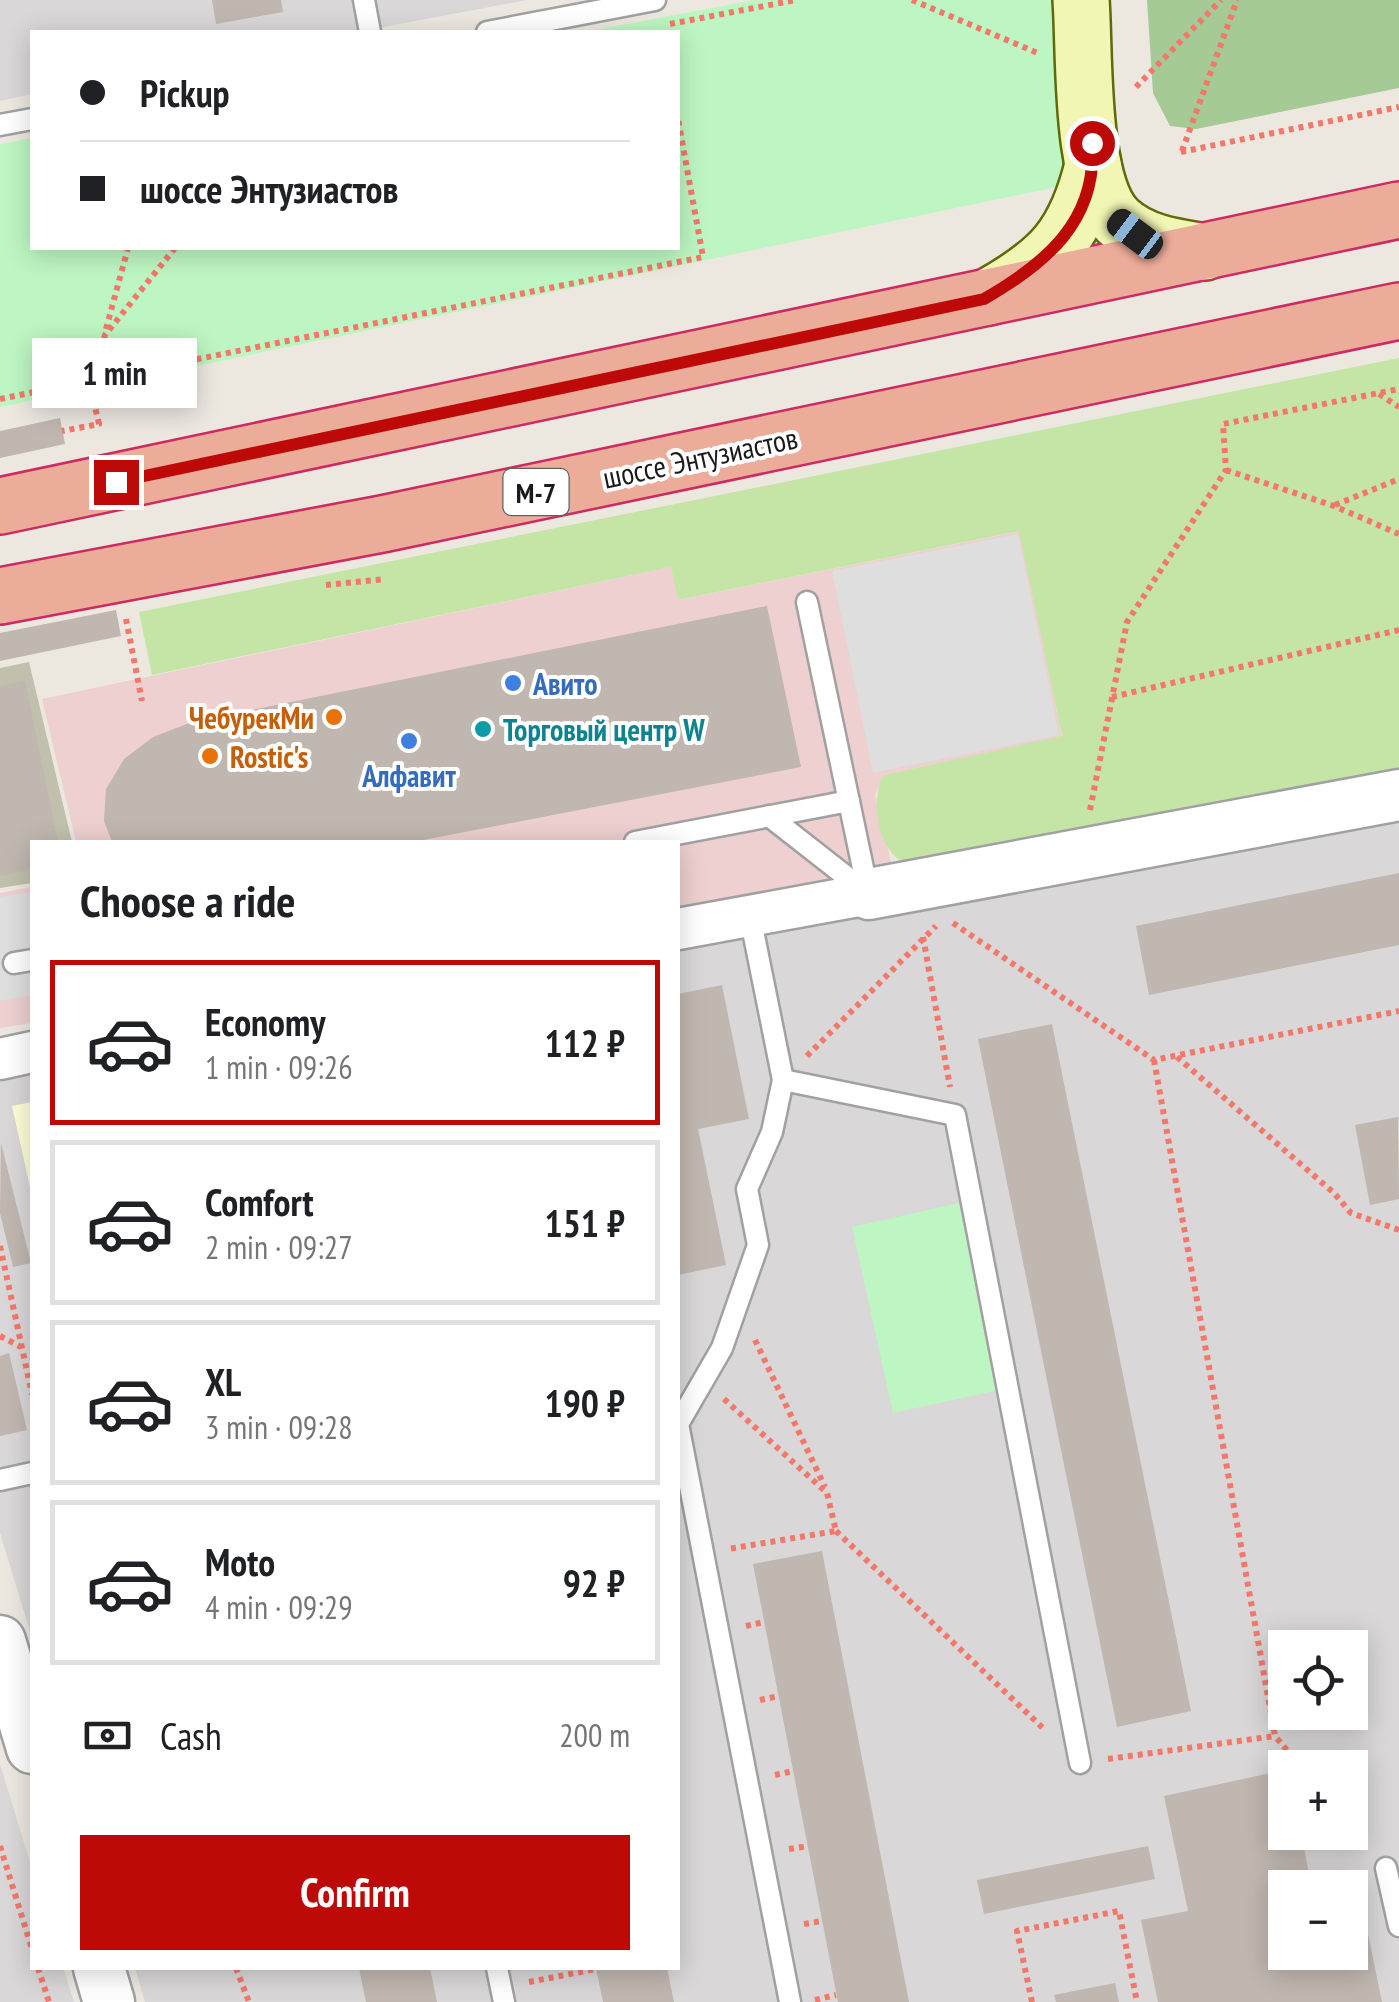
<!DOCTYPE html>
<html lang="en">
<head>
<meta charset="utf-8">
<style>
	:root { --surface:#fff; --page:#f2f2f2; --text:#202124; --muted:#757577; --line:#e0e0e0; --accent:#bd0908 }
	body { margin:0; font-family:"PT Sans Narrow",sans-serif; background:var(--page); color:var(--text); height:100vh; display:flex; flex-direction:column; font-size:38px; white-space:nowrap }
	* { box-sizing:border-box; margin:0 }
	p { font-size:32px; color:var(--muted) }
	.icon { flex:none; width:55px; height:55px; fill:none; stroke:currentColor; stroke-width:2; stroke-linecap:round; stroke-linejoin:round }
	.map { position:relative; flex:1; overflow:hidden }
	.side { position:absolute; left:30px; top:840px; width:650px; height:1130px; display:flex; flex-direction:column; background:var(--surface); border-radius:0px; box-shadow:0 5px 25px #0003 }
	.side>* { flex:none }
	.hud { position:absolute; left:30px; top:30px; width:650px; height:220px; border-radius:0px; box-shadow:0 5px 25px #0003; display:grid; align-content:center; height:220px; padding:0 50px; background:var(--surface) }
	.tools { position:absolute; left:1268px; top:1630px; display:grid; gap:20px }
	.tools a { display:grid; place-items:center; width:100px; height:100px; border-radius:0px; background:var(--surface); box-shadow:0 5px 25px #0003; font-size:50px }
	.end { position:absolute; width:45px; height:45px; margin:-22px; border:12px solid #bd0908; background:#fff; box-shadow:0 0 0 5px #fff }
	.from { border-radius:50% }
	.bubble { position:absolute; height:70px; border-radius:0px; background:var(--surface); box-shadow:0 5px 25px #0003; font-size:32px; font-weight:700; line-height:70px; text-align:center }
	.car { position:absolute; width:30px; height:60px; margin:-30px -15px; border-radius:12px; box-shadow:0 0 8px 2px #0007; background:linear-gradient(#222 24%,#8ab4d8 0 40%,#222 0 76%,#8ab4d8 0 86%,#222 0) }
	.hud b { display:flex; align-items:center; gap:35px; height:95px; font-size:38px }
	.hud b+b { border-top:2px solid var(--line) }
	.hud i { width:25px; height:25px; background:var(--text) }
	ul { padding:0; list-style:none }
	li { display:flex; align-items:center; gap:30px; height:165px; margin:0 20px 15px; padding:0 30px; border:5px solid var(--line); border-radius:0px }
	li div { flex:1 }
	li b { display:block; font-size:38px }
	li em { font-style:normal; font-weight:700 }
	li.active { border-color:var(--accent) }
	li>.icon { width:90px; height:90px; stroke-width:1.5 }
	h2 { padding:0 50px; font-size:45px; line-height:120px }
	.pay { display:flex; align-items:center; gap:25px; height:110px; padding:0 50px; font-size:38px }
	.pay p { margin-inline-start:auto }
	.action { display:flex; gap:20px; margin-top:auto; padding:20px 50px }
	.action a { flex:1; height:115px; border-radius:0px; background:var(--accent); color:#fff; font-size:40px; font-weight:700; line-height:115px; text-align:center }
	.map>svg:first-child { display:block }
	.residential { fill:#d9d7d7; fill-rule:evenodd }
	.commercial { fill:#edd0cf }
	.education { fill:#fdfdd8 }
	.construction { fill:#c0c0ac }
	.grass { fill:#c5e5a7 }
	.forest { fill:#a5ca96 }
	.park { fill:#bdf6c2 }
	.parking { fill:#dedede }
	.building { fill:#c0b7b0; fill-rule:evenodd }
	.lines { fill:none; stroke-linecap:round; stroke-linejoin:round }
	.service-casing { stroke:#a1a1a1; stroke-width:25 }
	.minor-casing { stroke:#a1a1a1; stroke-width:45 }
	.tertiary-casing { stroke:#a1a1a1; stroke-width:55 }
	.secondary-casing { stroke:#5f6a09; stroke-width:60 }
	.trunk-casing { stroke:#cd2a62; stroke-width:60 }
	.path { stroke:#f3786a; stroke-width:6; stroke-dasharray:5 5; stroke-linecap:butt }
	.service { stroke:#fff; stroke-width:20 }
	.minor { stroke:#fff; stroke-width:40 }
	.tertiary { stroke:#fff; stroke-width:50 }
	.secondary { stroke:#f2f6b4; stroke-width:55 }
	.trunk { stroke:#ecac9a; stroke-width:55 }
	.route { stroke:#bd0908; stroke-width:12 }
	.shop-dot { fill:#3f7fe0; stroke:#fff; stroke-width:4 }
	.food-dot { fill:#e8710a; stroke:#fff; stroke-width:4 }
	.culture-dot { fill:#0f9aa8; stroke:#fff; stroke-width:4 }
	.labels { text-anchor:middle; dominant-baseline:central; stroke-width:8; stroke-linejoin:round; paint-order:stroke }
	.shield { fill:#fff; stroke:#5f5f5f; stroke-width:2.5 }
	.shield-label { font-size:28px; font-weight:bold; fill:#1a1a1a }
	.street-label { font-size:30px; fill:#1a1a1a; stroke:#fff }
	.shop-label { font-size:30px; font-weight:bold; fill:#366cbe; stroke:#fff; text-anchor:start }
	.food-label { font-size:30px; font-weight:bold; fill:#c56008; stroke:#fff; text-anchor:end }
	.culture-label { font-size:30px; font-weight:bold; fill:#0d838f; stroke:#fff; text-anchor:start }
</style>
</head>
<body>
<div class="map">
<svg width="1399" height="2002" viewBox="0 0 1399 2002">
	<rect width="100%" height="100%" fill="#ece8e0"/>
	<g class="residential">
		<polygon points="0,0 527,0 357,32 32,32 32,94 0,101"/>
		<path d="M1399,811V2002H145L135,1968H678V950ZM1285,1648H1350V1712H1285ZM1285,1768H1350V1832H1285ZM1285,1888H1350V1952H1285Z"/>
		<polygon points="32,1075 32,1638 0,1533 0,1082"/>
		<polygon points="0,1764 32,1869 32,1968 63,1968 74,2002 0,2002"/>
	</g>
	<g class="commercial">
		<polygon points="1020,531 1062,737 884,775 875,795 894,874 678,912 678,842 76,842 42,699 671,567 679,600"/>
		<polygon points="32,887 32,1023 0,1028 0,893"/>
	</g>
	<polygon class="education" points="32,1102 32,1196 12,1106"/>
	<polygon class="construction" points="29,662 72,842 32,842 32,883 0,888 0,668"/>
	<path class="grass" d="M1399,358V771L925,865C918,864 907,863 900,860C877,846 870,796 884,775L1062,736L1019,531L678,600L671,567L152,675L139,612Z"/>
	<polygon class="forest" points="1147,0 1399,0 1399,88 1196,129 1170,126 1153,93"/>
	<g class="park">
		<polygon points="754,0 1054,0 1066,185 0,407 0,144 32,138 32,248 678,248 678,32 585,32"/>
		<polygon points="959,1203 999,1390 893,1413 852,1227"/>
	</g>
	<g class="parking">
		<polygon points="1018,534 1059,735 873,773 832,571"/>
		<polygon points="32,892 32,995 0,1001 0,897"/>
	</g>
	<g class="building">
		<polygon points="212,0 281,0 283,12 216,24"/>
		<polygon points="60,418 65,444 0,458 0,431"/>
		<polygon points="767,606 801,767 413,842 112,842 104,821 106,789 124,759 153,737 192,722"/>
		<polygon points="116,610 121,636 0,661 0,633"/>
		<polygon points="25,681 58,842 32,842 32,869 0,876 0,686"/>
		<polygon points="1399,873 1399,945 1149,995 1136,926"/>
		<polygon points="722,985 749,1119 698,1129 726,1265 678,1275 678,994"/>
		<polygon points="1052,1024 1191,1711 1117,1727 978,1039"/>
		<polygon points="1398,1117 1399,1199 1370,1205 1355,1125"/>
		<polygon points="1,1143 31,1263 13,1267 0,1213"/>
		<polygon points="9,1353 27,1430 0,1436 0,1356"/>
		<polygon points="822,1551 909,2002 838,2002 753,1564"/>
		<path d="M1285,1770V1832H1301L1311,1885L1356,1876L1382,2002H1158L1141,1920L1188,1911L1164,1796ZM1285,1888H1350V1952H1285Z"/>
		<polygon points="1148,1846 1155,1879 984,1914 977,1880"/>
		<polygon points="359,1968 430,1968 437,2002 366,2002"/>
		<polygon points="596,1968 667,1968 674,2002 603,2002"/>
		<polygon points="1115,1983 1119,2002 1056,2002 1054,1995"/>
	</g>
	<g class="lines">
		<g class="service-casing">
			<g id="service">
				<polyline points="364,0 370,32"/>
				<polyline points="487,32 655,0"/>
				<polyline points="0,125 32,119"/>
				<polyline points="807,602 868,892"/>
				<polyline points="769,816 866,892"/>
				<polyline points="635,842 849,801"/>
				<polyline points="750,916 783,1080 772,1132 747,1189 758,1245 722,1348 678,1424 790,2002"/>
				<polyline points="14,963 32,960"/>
				<polyline points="783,1080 955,1115 1080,1763"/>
				<polyline points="0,1480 32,1473"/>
				<polyline points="1386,1868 1399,1926"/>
				<polyline points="497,1968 504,2002"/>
			</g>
		</g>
		<g class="minor-casing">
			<g id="minor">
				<polyline points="678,929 869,894"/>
				<polyline points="0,1059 32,1052"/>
			</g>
		</g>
		<g class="tertiary-casing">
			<g id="tertiary">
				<polyline points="869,894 1399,795"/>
				<polyline points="0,1641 32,1748"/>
				<polyline points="99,1968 109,2002"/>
			</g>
		</g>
		<g class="secondary-casing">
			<g id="secondary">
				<path d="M1081,0C1085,53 1079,184 1118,221C1142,243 1174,247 1205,252"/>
				<path d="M988,297C1051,262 1076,236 1093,165"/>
			</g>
		</g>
		<g class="trunk-casing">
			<g id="trunk">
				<polyline points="0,506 1399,210"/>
				<polyline points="0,596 382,524 1399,311"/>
			</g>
		</g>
		<g class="path">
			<polyline points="912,0 1040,54"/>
			<polyline points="670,24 796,0"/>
			<polyline points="1136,87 1221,0"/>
			<polyline points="1182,151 1237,0"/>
			<polyline points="1181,152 1399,107"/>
			<polyline points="175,248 105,335 89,381 703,257 678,119"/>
			<polyline points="106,329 128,248"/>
			<polyline points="1379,394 1399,407"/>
			<polyline points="0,399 89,381 99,424 62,431"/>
			<polyline points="1226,470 1334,506 1399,534"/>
			<polyline points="1335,505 1399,479"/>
			<polyline points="326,585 385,579"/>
			<polyline points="126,619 142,701"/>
			<polyline points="1112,697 1399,630"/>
			<polyline points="1090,810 1127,622 1226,470 1223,424 1399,389"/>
			<polyline points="953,923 1154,1060 1399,1011"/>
			<polyline points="923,937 950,1087"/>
			<polyline points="807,1056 936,926"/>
			<polyline points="1177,1057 1334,1193 1351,1213 1399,1230"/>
			<polyline points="1154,1060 1275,1736 1302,1768"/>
			<polyline points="0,1246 32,1394"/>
			<polyline points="0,1336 21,1347"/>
			<polyline points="755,1340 825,1487"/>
			<polyline points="724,1399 827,1493 836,1531 728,1549"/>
			<polyline points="836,1531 1044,1729"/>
			<polyline points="746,1626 764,1622"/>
			<polyline points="760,1700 779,1696"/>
			<polyline points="1108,1759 1275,1736"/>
			<polyline points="775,1775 793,1771"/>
			<polyline points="1350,1825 1368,1847"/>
			<polyline points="0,1846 32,1949"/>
			<polyline points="789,1849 808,1846"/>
			<polyline points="804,1924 822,1921"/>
			<polyline points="38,1968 49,2002"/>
			<polyline points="236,1968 249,2002"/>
			<polyline points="529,1982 596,1969"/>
			<polyline points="815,2000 836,1995"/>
			<polyline points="1032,2002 1017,1931 1119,1911 1137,2002"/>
		</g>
		<use href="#service" class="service"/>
		<use href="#minor" class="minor"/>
		<use href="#tertiary" class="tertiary"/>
		<use href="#secondary" class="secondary"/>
		<use href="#trunk" class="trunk"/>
	</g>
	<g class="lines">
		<path class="route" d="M116,482L984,299C1045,264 1098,221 1092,143"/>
	</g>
	<g class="shop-dot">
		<circle cx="513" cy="683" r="10"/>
		<circle cx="409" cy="741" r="10"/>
	</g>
	<g class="food-dot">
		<circle cx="334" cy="717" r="10"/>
		<circle cx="210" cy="756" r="10"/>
	</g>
	<circle class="culture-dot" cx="483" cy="729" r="10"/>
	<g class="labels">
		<rect class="shield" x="503.5" y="469" width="65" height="46" rx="8"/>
		<g class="shield-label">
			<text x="536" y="492">М-7</text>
		</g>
		<g class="street-label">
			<text transform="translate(700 457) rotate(-12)">шоссе Энтузиастов</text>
		</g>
		<g class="shop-label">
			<text x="533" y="683">Авито</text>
			<text x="409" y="775" text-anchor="middle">Алфавит</text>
		</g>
		<g class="food-label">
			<text x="314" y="717">ЧебурекМи</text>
			<text x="230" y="756" text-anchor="start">Rostic's</text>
		</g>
		<g class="culture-label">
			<text x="503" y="729">Торговый центр W</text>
		</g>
	</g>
</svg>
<div class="tools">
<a><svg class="icon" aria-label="locate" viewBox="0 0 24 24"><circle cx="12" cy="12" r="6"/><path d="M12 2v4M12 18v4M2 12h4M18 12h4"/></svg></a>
<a>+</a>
<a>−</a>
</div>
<i class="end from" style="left:1092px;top:143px"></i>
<i class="end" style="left:116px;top:482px"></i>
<div class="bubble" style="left:32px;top:338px;width:165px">1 min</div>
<i class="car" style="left:1135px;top:234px;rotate:307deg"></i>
<div class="hud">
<b><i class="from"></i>Pickup</b>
<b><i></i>шоссе Энтузиастов</b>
</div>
<section class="side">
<h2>Choose a ride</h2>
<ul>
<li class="active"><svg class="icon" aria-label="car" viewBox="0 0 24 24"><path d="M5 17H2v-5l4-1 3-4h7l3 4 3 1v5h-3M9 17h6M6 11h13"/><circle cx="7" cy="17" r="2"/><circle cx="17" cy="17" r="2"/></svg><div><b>Economy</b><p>1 min · 09:26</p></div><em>112 ₽</em></li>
<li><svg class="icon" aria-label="car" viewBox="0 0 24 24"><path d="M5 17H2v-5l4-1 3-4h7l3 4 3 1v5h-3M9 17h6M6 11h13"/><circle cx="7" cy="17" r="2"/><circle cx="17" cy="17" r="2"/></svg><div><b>Comfort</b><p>2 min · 09:27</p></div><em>151 ₽</em></li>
<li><svg class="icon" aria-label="car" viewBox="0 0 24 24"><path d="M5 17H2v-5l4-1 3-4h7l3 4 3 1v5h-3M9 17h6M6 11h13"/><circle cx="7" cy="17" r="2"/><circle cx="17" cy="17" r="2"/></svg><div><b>XL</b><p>3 min · 09:28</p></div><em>190 ₽</em></li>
<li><svg class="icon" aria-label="car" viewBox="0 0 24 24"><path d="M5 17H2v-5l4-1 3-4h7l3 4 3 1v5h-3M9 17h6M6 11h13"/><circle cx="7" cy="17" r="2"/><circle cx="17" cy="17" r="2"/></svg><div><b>Moto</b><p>4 min · 09:29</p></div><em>92 ₽</em></li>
</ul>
<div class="pay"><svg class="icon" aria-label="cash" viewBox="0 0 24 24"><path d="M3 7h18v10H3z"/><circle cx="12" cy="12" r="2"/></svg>Cash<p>200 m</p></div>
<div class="action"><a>Confirm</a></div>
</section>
</div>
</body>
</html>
